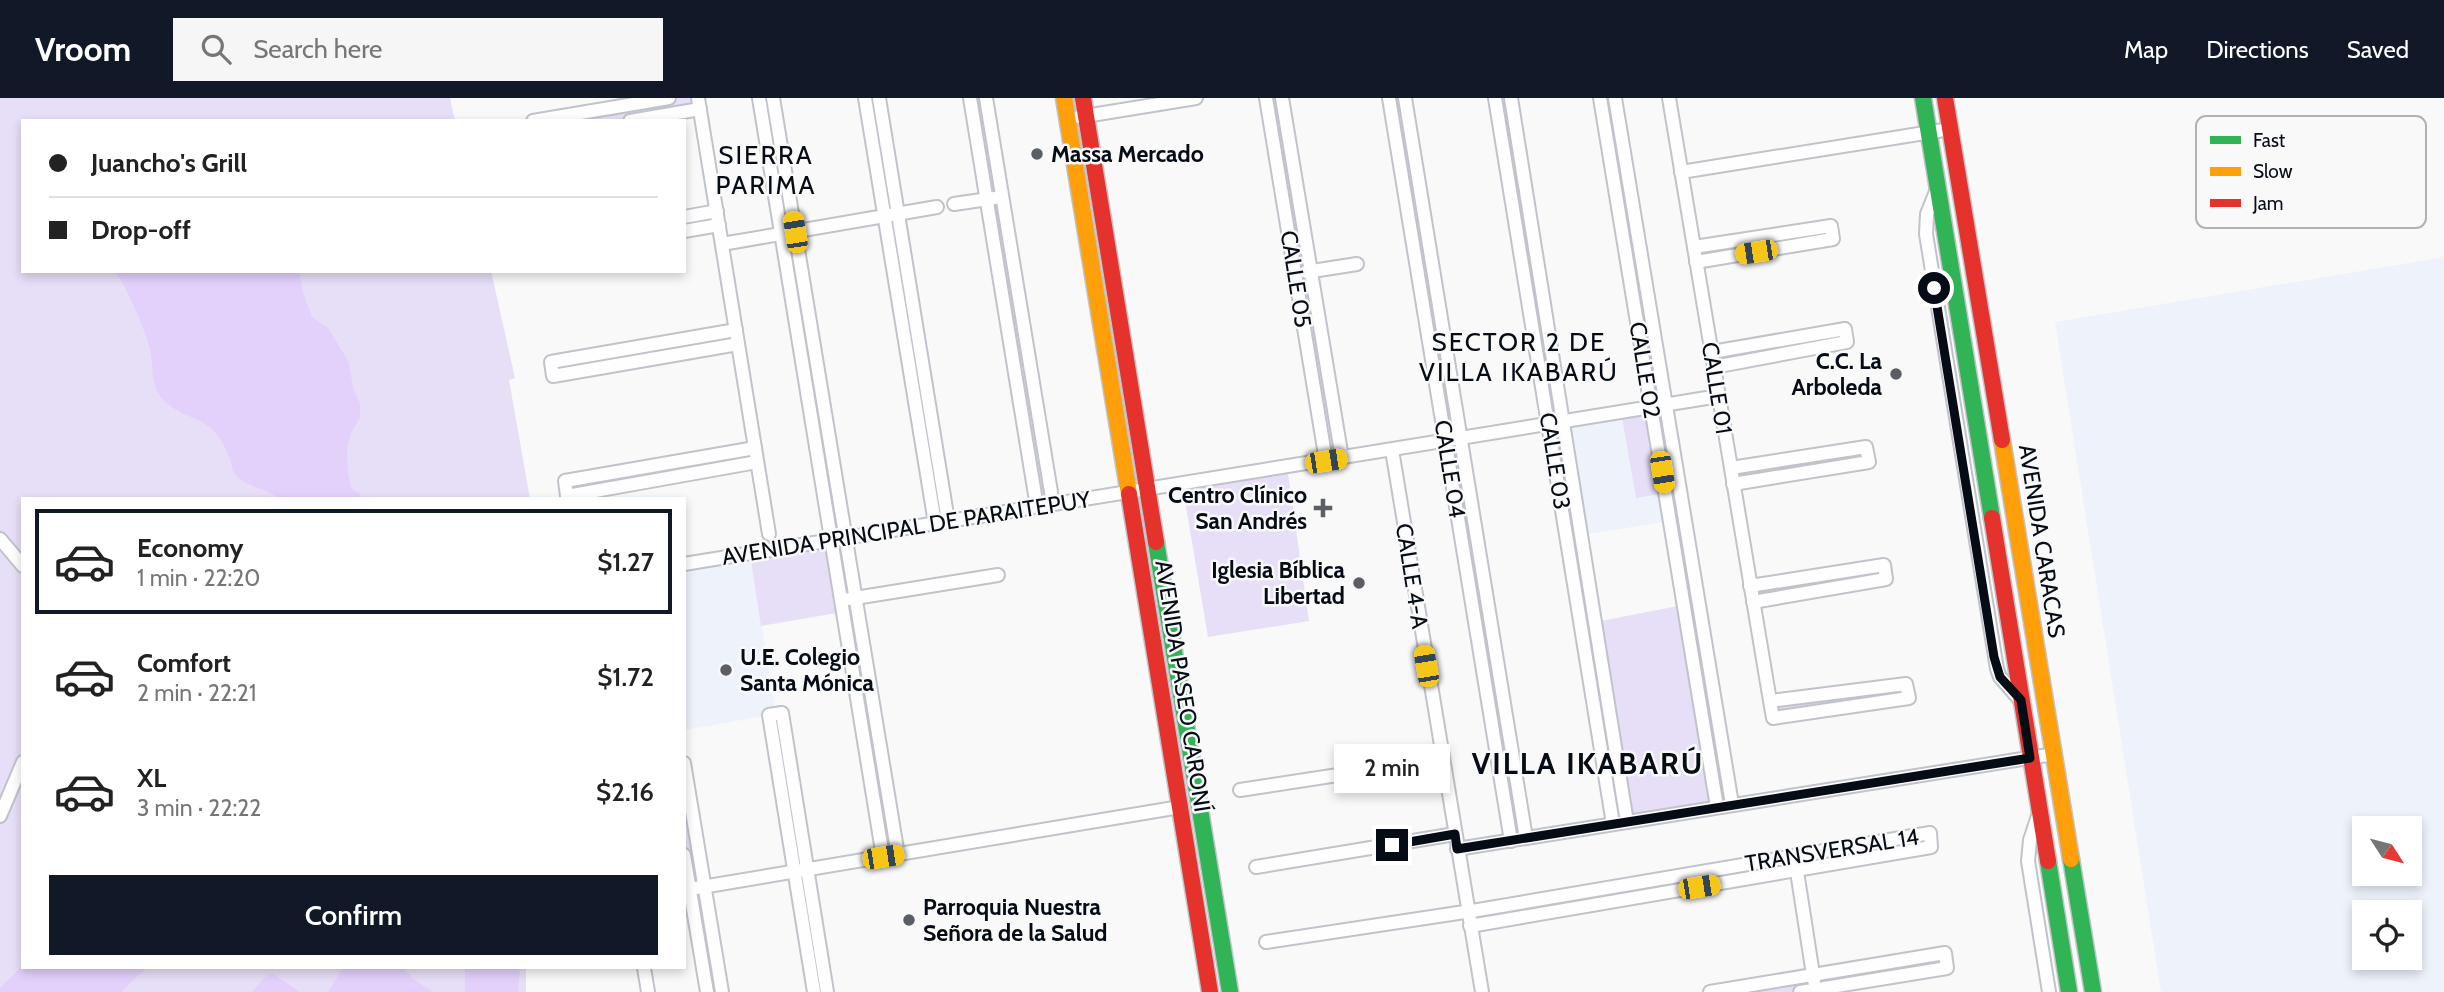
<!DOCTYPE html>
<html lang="en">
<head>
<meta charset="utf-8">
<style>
	:root { --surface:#fff; --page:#f6f6f6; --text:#222; --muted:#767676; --line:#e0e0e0; --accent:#111827 }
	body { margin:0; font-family:Cabin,sans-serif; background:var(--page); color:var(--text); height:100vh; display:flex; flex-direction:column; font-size:26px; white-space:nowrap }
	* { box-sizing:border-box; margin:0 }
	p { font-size:23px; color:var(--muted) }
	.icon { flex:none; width:38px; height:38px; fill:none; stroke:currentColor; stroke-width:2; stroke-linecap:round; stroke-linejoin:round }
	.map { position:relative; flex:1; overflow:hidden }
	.panel { position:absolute; left:21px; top:399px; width:665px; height:472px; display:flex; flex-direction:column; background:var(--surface); border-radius:0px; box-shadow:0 4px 10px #0003 }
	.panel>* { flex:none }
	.guide { position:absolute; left:21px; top:21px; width:665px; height:154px; border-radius:0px; box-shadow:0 4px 10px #0003; display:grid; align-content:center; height:154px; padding:0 28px; background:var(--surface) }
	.needle { width:46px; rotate:126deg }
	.fabs { position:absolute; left:2352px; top:718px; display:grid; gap:14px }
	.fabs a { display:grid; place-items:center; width:70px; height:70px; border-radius:0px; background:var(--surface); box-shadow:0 4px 10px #0003; font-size:35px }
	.end { position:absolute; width:32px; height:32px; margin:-16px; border:9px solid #060c16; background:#fff; box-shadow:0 0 0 4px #fff }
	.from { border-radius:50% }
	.bubble { position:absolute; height:49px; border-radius:0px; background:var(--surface); box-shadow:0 4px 10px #0003; font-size:23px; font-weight:600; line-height:49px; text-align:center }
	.car { position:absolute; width:21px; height:42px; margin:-21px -10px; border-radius:9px; box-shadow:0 0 5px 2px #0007; background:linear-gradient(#f5c518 24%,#345 0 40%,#f5c518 0 76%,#345 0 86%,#f5c518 0) }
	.guide b { display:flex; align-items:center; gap:24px; height:66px; font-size:26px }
	.guide b+b { border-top:2px solid var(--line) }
	.guide i { width:18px; height:18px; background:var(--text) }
	ul { padding:12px 0 0; list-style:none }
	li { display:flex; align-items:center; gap:21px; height:105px; margin:0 14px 10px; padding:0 14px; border:4px solid transparent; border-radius:0px }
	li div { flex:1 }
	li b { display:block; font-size:26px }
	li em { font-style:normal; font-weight:600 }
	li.active { border-color:var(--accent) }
	li>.icon { width:63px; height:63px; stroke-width:1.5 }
	.cta { display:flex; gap:14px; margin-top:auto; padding:14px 28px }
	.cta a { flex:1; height:80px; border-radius:0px; background:var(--accent); color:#fff; font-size:28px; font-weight:600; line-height:80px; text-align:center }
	header { display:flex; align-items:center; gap:42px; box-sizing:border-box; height:98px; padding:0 35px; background:var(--accent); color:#fff }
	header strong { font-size:33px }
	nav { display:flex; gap:38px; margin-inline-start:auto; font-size:24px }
	.search { width:490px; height:63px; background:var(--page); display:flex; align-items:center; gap:18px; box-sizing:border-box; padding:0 24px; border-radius:0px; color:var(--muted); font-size:26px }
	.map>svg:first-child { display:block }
	.built { fill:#edf2fb; fill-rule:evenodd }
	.green { fill:#e7def7 }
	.forest { fill:#e3d1fc }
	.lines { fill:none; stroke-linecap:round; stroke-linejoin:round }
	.street-casing { stroke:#c0c3c9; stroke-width:16 }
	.fast-casing { stroke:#c0c3c9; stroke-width:19 }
	.slow-casing { stroke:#c0c3c9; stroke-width:19 }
	.jam-casing { stroke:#c0c3c9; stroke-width:19 }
	.street { stroke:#fefefe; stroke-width:12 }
	.fast { stroke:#30b455; stroke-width:16 }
	.slow { stroke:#ff9f0a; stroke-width:16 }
	.jam { stroke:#e5322d; stroke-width:16 }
	.route { stroke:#060c16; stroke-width:9 }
	.poi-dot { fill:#5b5f65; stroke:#f9f9f9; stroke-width:2.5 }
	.labels { text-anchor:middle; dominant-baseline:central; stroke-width:5; stroke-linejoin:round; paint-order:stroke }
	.poi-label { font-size:23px; font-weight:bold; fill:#060c16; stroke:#f9f9f9; text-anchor:start }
	.street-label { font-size:23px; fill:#060c16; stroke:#f9f9f9 }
	.quarter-label { font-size:26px; letter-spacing:2px; fill:#060c16; stroke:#f9f9f9 }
	.district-label { font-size:30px; font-weight:bold; letter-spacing:2px; fill:#060c16; stroke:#f9f9f9 }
	.key { fill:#f9f9f9; stroke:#b0b2b5; stroke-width:2 }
	.key-label { font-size:19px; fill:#060c16 }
</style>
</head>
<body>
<header>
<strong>Vroom</strong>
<div class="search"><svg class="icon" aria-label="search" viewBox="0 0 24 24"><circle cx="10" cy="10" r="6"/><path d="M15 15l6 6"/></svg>Search here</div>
<nav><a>Map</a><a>Directions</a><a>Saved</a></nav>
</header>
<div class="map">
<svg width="2444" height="894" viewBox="0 0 2444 894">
	<rect width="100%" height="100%" fill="#f9f9f9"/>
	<g class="built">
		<path d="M2444,159V894H2161L2055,224ZM2364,730H2410V775H2364ZM2364,814H2410V859H2364Z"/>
		<polygon points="1621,314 1636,399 1665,395 1670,423 1582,437 1564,324"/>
		<polygon points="750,456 776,616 684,632 684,466"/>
	</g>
	<g class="green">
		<polygon points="0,0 450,0 455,23 23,23 23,173 491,173 515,280 509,282 530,401 23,401 23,870 526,870 526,894 0,894"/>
		<polygon points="617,0 698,0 700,11 630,23 533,23 618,8"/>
		<polygon points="759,0 773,0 898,757 883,759 843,514 761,528 750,456 831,442"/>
		<polygon points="970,0 986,0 1053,406 1037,409"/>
		<polygon points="1266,0 1282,0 1342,360 1326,363"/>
		<polygon points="1389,0 1405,0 1526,740 1511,743"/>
		<polygon points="1495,0 1510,0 1596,524 1683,507 1665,395 1636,400 1621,314 1651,309 1600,0 1615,0 1732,706 1613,726"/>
		<polygon points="1866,349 1869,364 1734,386 1731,370"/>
		<polygon points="755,350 757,364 567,398 565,383"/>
		<polygon points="1287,369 1309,523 1208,539 1182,385"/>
		<polygon points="1884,467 1886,481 1753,504 1751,488"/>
		<polygon points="1906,586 1909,600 1773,620 1770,605"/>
		<polygon points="684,665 722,894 707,894 684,757"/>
		<polygon points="1945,855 1947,870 1800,894 1711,894"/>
	</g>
	<g class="forest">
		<path d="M115,173H299L303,194L312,219L328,230L349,264L353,290L360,306V320L351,335L347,350L348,373L351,390L360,396V401H280C268,390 243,389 234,375C232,372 232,368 231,364C226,351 221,338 209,329C191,315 168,315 157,293C151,281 153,264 150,251C146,234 126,187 115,173Z"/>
		<polygon points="23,867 23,870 146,870 121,894 0,894 0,890"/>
		<polygon points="343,870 403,870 412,880 433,894 328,894"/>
		<polygon points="465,870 520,870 518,894 465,894"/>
		<polygon points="272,875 300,894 252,894 264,880"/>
	</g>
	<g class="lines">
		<g class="street-casing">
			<g id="street">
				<polyline points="698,0 769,436"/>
				<polyline points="759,0 883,759"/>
				<polyline points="773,0 898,757"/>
				<polyline points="865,0 935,425"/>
				<polyline points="879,0 948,423"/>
				<polyline points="970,0 1037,409"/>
				<polyline points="986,0 1053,406"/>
				<polyline points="1266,0 1326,363"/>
				<polyline points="1282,0 1342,360"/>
				<polyline points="1389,0 1511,743"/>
				<polyline points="1405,0 1526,740"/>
				<polyline points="1495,0 1613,726"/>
				<polyline points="1511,0 1627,724"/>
				<polyline points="1600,0 1717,709"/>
				<polyline points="1615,0 1732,706"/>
				<path d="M1669,0C1703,201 1736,402 1770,603L1773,620L1909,600L1906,586L1770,603"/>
				<polyline points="1079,19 1196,0"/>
				<polyline points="533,23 669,0"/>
				<polyline points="630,23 700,11"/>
				<polyline points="1681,74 1950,31"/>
				<polyline points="1937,91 1927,116 1926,136 1997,571 2000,579 2020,602"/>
				<polyline points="954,106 995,100"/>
				<polyline points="684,119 717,113"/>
				<polyline points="684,133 719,127"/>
				<polyline points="722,146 937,109"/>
				<polyline points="1694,149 1831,128 1833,141 1696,164"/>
				<polyline points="1306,174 1357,166"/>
				<polyline points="736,232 551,264 553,278 738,246"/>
				<polyline points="1712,254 1845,231 1847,244 1714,269"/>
				<polyline points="755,350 565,383 567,398 757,364"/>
				<polyline points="1392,352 1482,894"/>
				<polyline points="1731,370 1866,349 1869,364 1733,386"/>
				<polyline points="0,441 23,468"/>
				<polyline points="684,466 1719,298"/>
				<polyline points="1750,488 1884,467 1886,481 1753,504"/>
				<polyline points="849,501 998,477"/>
				<polyline points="684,665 722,894"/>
				<polyline points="1240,692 1442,661"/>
				<polyline points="0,718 23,664"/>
				<polyline points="2038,718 2030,742 2028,763 2049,894"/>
				<polyline points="1457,751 2054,656"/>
				<polyline points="684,757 707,894"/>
				<polyline points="1796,767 1814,883"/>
				<polyline points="1256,769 1455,736"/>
				<polyline points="684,792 1180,709"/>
				<polyline points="1266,844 1478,812 1930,735 1931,749 1470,828"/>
				<polyline points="644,870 648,894"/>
				<polyline points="814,894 769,617 782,615 827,894"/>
				<polyline points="1710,894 1945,855 1947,870 1800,894"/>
			</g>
		</g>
		<g class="fast-casing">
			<g id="fast">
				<polyline points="1923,0 1992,420"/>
				<polyline points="1156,444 1230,894"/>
				<polyline points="2071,761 2093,894"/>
				<polyline points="2048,763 2069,894"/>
			</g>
		</g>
		<g class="slow-casing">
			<g id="slow">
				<polyline points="1064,0 1129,396"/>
				<polyline points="2002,342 2071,761"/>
			</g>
		</g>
		<g class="jam-casing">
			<g id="jam">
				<polyline points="1083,0 1156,444"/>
				<polyline points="1945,0 2002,342"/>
				<polyline points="1129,396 1210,894"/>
				<polyline points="1992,420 2048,763"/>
			</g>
		</g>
		<use href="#street" class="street"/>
		<use href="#fast" class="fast"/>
		<use href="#slow" class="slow"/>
		<use href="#jam" class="jam"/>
	</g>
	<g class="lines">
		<polyline class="route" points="1392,747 1455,736 1457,751 2030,660 2021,602 2000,579 1994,559 1934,190"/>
	</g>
	<g class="poi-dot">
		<circle cx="1037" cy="56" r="7"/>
		<circle cx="1896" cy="276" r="7"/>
		<path d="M1319.5 399.5h7v7h7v7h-7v7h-7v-7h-7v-7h7z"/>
		<circle cx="1359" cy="485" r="7"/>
		<circle cx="726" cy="572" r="7"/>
		<circle cx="909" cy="822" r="7"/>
	</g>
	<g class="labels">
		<g class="poi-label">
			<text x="1051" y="56">Massa Mercado</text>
			<text x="1882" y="263" text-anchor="end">C.C. La<tspan x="1882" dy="26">Arboleda</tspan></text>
			<text x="1307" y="397" text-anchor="end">Centro Clínico<tspan x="1307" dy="26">San Andrés</tspan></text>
			<text x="1345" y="472" text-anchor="end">Iglesia Bíblica<tspan x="1345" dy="26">Libertad</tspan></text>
			<text x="740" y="559">U.E. Colegio<tspan x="740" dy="26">Santa Mónica</tspan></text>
			<text x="923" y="809">Parroquia Nuestra<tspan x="923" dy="26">Señora de la Salud</tspan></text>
		</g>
		<g class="street-label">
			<text transform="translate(1296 181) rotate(81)">CALLE 05</text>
			<text transform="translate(1645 272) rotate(81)">CALLE 02</text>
			<text transform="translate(1717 290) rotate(81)">CALLE 01</text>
			<text transform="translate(1555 363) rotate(81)">CALLE 03</text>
			<text transform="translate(1450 371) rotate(81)">CALLE 04</text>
			<text transform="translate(906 430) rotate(-9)">AVENIDA PRINCIPAL DE PARAITEPUY</text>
			<text transform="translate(2042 443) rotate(81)">AVENIDA CARACAS</text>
			<text transform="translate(1412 478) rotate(81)">CALLE 4-A</text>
			<text transform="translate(1183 588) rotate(81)">AVENIDA PASEO CARONÍ</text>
			<text transform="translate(1832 752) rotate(-9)">TRANSVERSAL 14</text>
		</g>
		<g class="quarter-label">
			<text x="766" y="57">SIERRA<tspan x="766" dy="30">PARIMA</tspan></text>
			<text x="1519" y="244">SECTOR 2 DE<tspan x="1519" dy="30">VILLA IKABARÚ</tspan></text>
		</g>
		<g class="district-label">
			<text x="1588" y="665">VILLA IKABARÚ</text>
		</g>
	</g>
	<rect x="2196" y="18" width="230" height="112" rx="10" class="key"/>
	<rect x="2210" y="38" width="31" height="8" fill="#30b455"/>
	<rect x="2210" y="69" width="31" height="9" fill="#ff9f0a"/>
	<rect x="2210" y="101" width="31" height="8" fill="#e5322d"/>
	<g class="key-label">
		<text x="2253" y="49">Fast</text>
		<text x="2253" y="80">Slow</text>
		<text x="2253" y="112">Jam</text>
	</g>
</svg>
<div class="fabs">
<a><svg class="needle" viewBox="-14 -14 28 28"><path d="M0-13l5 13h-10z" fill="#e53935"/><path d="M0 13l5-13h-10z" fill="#767676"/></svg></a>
<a><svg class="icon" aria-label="locate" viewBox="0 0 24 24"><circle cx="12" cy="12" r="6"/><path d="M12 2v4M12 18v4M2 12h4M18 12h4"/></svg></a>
</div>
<i class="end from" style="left:1934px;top:190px"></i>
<i class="end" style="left:1392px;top:747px"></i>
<div class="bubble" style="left:1334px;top:646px;width:116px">2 min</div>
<i class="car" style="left:795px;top:134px;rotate:351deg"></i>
<i class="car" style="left:1756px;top:154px;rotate:261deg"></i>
<i class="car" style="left:1326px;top:363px;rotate:81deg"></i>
<i class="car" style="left:1662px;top:374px;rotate:171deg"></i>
<i class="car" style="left:1426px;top:568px;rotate:350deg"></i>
<i class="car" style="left:883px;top:759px;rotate:81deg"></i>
<i class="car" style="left:1699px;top:789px;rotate:81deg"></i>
<div class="guide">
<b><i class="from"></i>Juancho's Grill</b>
<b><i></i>Drop-off</b>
</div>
<section class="panel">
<ul>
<li class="active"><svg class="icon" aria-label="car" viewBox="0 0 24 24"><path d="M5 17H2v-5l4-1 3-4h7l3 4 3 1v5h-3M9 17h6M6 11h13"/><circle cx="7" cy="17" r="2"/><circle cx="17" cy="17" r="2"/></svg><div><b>Economy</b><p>1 min · 22:20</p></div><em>$1.27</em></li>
<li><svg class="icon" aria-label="car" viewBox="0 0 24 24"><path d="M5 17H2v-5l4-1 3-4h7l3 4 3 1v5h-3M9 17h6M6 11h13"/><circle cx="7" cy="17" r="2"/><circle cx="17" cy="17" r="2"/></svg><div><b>Comfort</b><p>2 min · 22:21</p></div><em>$1.72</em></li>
<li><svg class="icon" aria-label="car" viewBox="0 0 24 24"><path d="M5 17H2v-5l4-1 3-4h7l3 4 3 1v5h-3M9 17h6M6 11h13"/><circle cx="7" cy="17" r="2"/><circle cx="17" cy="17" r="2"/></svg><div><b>XL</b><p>3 min · 22:22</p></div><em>$2.16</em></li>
</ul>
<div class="cta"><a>Confirm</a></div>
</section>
</div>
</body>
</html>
